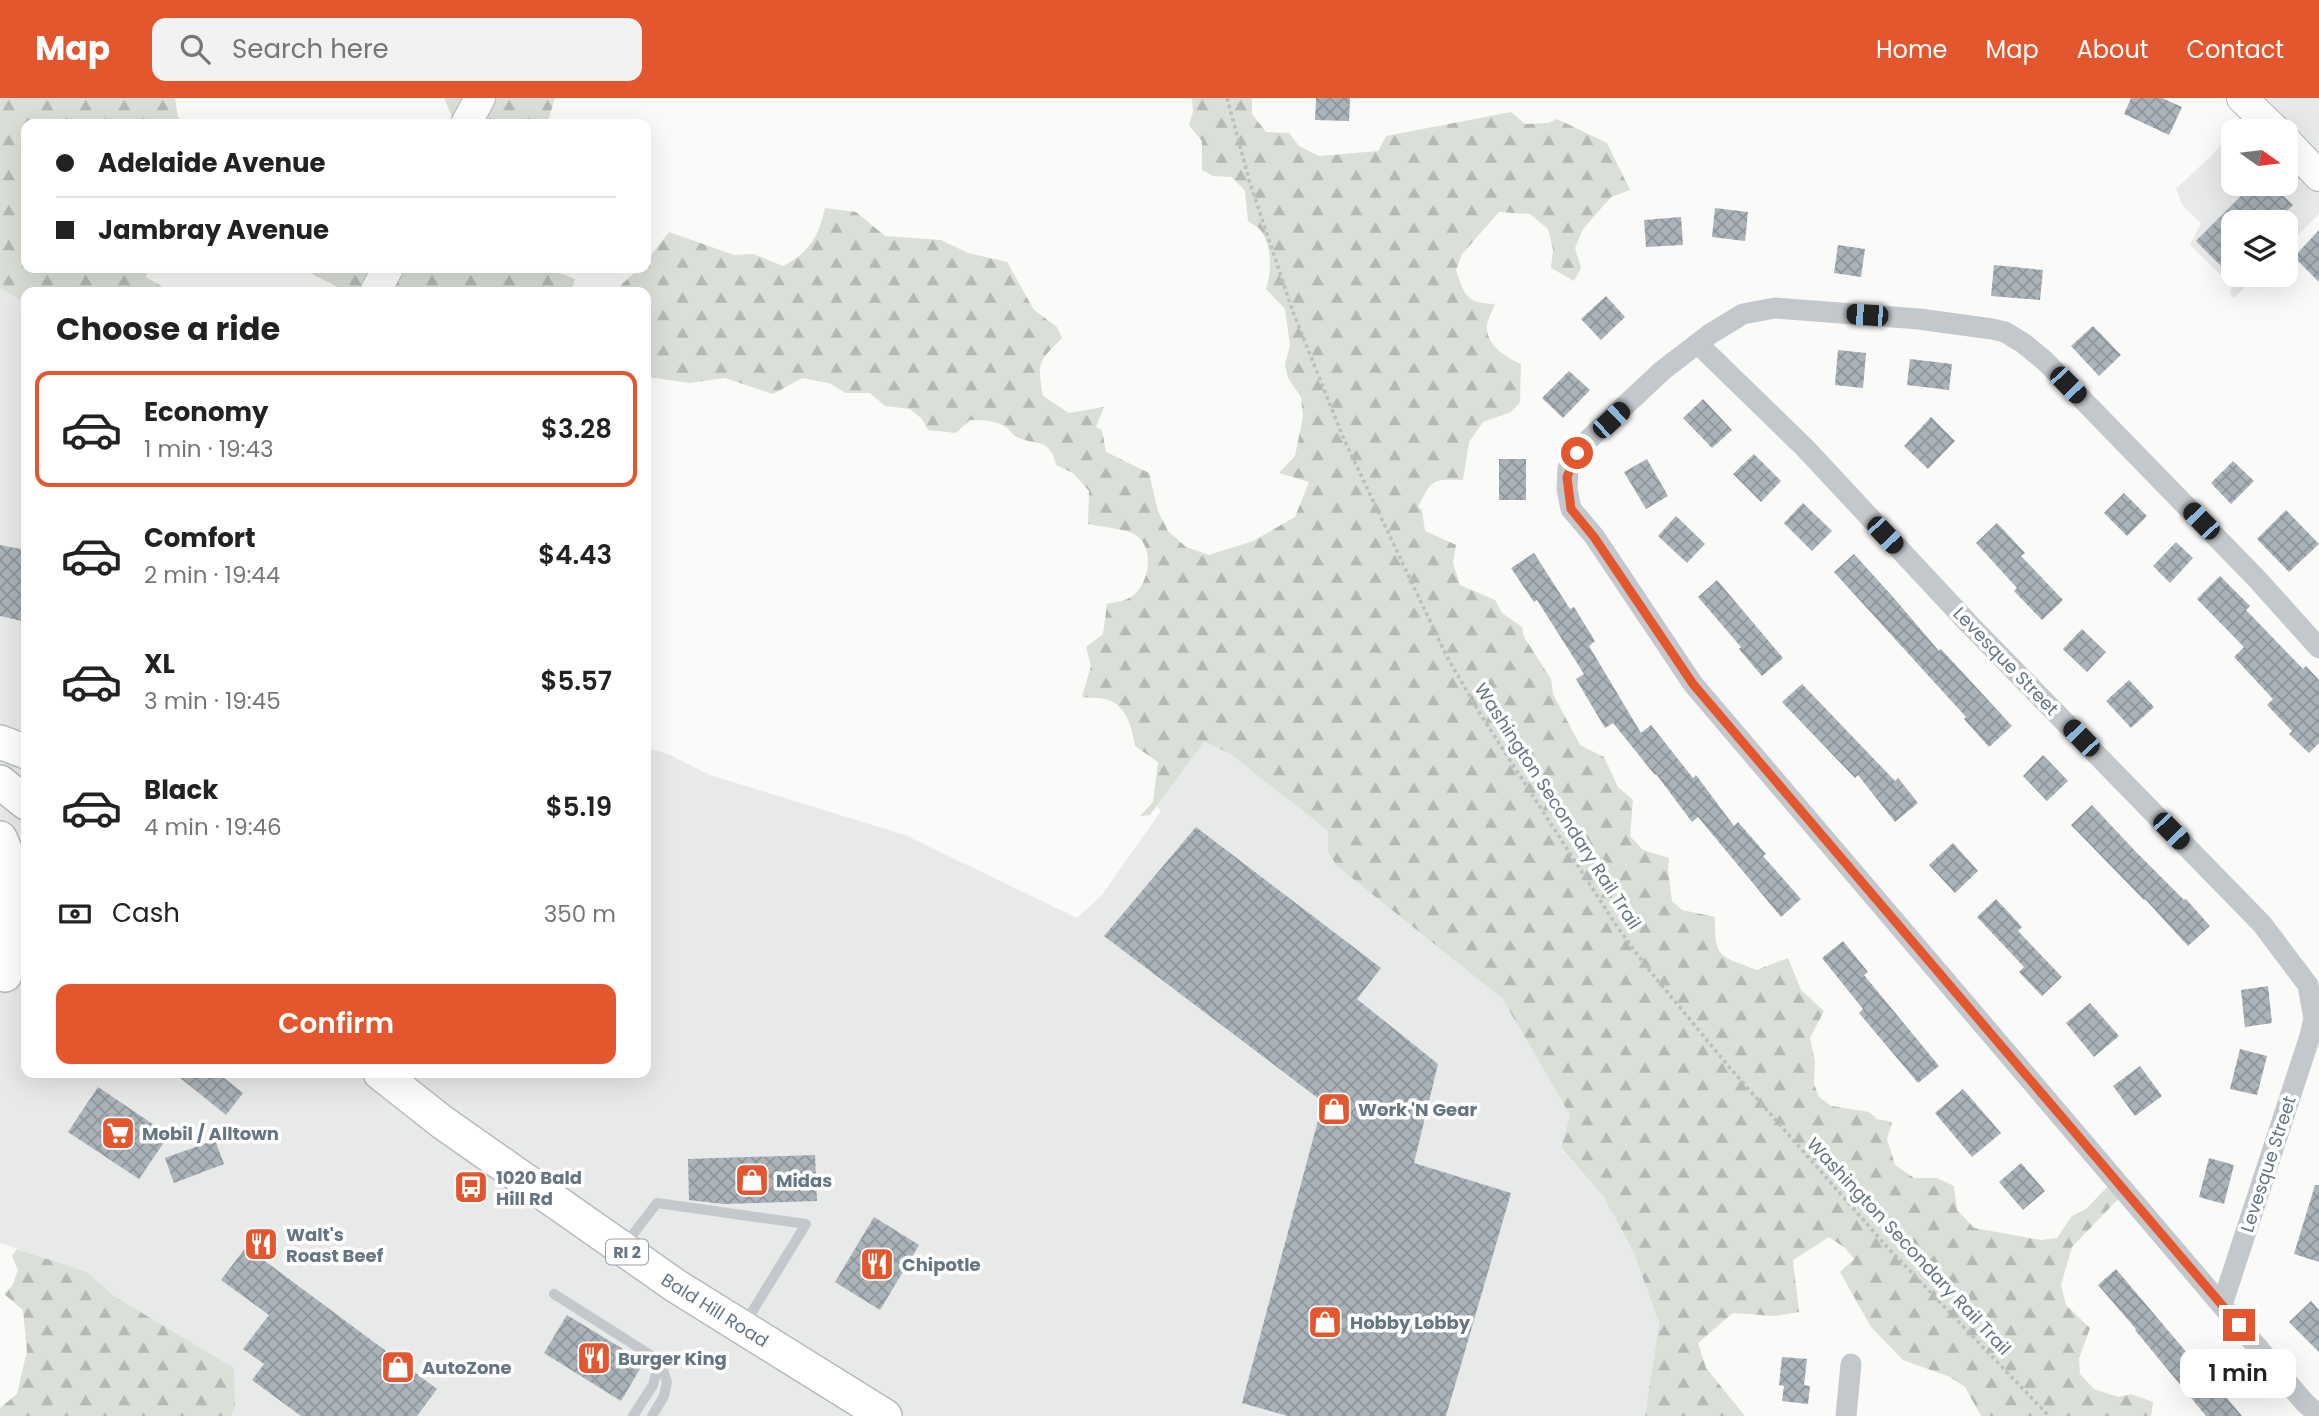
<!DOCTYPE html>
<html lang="en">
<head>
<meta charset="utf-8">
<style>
	:root { --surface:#fff; --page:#f2f2f2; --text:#222; --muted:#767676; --line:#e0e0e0; --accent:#e4572e }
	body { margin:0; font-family:Poppins,sans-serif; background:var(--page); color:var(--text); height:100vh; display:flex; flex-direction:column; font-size:26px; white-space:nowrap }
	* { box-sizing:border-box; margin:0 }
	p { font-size:23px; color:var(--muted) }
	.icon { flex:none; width:38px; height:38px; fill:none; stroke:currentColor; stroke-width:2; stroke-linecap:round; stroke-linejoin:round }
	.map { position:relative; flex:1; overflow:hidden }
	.details { position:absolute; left:21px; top:189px; width:630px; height:791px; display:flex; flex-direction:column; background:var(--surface); border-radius:14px; box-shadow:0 7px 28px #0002 }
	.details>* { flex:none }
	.banner { position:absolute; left:21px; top:21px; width:630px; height:154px; border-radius:14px; box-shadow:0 7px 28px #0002; display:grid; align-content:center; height:154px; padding:0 35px; background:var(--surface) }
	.needle { width:46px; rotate:104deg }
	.tools { position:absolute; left:2221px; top:21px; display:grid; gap:14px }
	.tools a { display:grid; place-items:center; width:77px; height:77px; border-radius:14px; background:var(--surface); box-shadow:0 7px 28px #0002; font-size:35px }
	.end { position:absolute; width:32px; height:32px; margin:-16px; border:9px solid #e4572e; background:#fff; box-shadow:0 0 0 4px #fff }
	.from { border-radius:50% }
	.bubble { position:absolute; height:49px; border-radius:14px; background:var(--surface); box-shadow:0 7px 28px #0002; font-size:23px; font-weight:600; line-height:49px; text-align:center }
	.car { position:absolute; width:21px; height:42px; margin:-21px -10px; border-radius:9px; box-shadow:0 0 5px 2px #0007; background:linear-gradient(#222 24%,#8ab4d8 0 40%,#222 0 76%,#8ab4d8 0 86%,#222 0) }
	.banner b { display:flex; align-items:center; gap:24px; height:66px; font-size:26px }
	.banner b+b { border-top:2px solid var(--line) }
	.banner i { width:18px; height:18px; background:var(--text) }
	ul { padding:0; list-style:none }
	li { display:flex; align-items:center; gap:21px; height:116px; margin:0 14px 10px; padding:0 21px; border:4px solid transparent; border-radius:14px }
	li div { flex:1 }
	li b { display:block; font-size:26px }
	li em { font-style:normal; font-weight:600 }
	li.active { border-color:var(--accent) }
	li>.icon { width:63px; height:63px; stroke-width:1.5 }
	h2 { padding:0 35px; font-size:32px; line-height:84px }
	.pay { display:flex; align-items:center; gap:18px; height:77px; padding:0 35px; font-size:26px }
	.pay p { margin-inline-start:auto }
	.action { display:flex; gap:14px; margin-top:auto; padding:14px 35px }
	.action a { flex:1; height:80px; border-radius:14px; background:var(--accent); color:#fff; font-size:28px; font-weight:600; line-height:80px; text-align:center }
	header { display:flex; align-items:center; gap:42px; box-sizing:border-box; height:98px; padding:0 35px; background:var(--accent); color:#fff }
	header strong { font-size:33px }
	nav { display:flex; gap:38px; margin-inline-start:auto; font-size:24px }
	.search { width:490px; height:63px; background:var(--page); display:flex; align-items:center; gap:18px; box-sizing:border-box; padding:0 24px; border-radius:14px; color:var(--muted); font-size:26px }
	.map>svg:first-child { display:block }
	.built { fill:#e8e9e9; fill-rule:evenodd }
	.forest { fill:url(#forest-firs) }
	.building { fill:url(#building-cross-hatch) }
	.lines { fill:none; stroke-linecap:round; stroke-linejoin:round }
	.secondary-casing { stroke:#b3babf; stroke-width:32 }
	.primary-casing { stroke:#b5babe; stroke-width:36 }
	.path { stroke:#bbbfc2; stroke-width:3.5; stroke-dasharray:3.5 3.5; stroke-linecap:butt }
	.lane { stroke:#c3c8cc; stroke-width:10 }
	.street { stroke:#c3c8cc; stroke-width:21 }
	.secondary { stroke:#fff; stroke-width:30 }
	.primary { stroke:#fff; stroke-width:33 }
	.route { stroke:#e4572e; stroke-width:9 }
	.labels { text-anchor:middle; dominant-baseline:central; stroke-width:7; stroke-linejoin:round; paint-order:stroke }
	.shield { fill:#fff; stroke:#939fa8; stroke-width:2 }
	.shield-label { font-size:16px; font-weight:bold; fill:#657683 }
	.street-label { font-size:18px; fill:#657683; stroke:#fff }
	.poi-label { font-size:18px; font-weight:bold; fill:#657683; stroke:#fff; text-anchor:start }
</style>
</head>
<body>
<header>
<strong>Map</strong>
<div class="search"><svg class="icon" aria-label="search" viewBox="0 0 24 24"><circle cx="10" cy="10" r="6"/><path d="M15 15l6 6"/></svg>Search here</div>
<nav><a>Home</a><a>Map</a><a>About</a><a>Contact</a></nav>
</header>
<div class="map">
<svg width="2319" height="1318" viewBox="0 0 2319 1318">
	<defs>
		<pattern id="forest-firs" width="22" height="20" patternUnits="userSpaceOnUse" patternTransform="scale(1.75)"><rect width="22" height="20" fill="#dadfd7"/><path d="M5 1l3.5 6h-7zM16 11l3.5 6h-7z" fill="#b4b9b4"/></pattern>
		<pattern id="building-cross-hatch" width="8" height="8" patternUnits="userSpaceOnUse" patternTransform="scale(1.75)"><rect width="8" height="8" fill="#aab3b9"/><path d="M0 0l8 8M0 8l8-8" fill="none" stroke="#8e969c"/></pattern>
	</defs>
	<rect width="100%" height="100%" fill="#fafaf8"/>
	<g class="built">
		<path d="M2260,0H2319V116L2286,149V124H2233V177H2258L2234,200L2230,196L2234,181L2222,178L2190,147L2201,125L2183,108L2176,91L2213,56ZM2233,33H2286V86H2233Z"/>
		<polygon points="0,190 26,206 26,975 646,975 646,650 668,656 710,677 905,737 1077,820 1102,797 1161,713 1157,708 1204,644 1229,655 1328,733 1328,754 1502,900 1570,1017 1561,1051 1604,1099 1634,1155 1659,1225 1645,1318 231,1318 235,1308 87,1174 0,1145"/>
	</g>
	<g class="forest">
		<polygon points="0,0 175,0 178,19 182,26 26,26 26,170 149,170 146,179 171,194 26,194 26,206 0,190"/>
		<polygon points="444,0 555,0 547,26 455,26"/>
		<path d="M1192,0H1252V16L1266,34L1289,35L1299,48L1319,58L1378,53L1386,38L1511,14L1525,26L1548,25L1557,21L1607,45L1630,92L1611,99L1583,131L1575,150L1581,170L1574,183L1551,170L1553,152L1548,131L1530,116L1499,114L1462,156L1456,172C1465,198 1466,205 1495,206C1493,212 1488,220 1487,227C1485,246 1506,260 1521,266L1520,304L1511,314L1483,324L1469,344L1463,382C1432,381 1432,381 1418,409L1422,412L1425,433L1456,447L1453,465L1460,487L1495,502L1502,515L1522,529L1524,539L1551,581L1553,596L1580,647L1604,659L1618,689L1633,702L1630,738L1643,752L1669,760L1668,772L1672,803L1682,812L1715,819C1714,861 1720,858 1757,872L1788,860L1801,892L1824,913L1810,940L1815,963L1814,986L1819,999L1831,1008L1869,1014L1877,1021L1892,1024L1887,1041L1895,1067L1914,1080H1937L1954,1088L1957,1112L1974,1130L2041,1142L2057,1140L2072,1118L2086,1111L2113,1083L2124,1095L2072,1149L2061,1187L2066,1207L2090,1230L2079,1261L2080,1276L2094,1291L2118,1299L2131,1296L2153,1304L2151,1318H1981L1965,1289L1950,1279L1903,1262L1871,1229L1840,1174L1854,1161L1845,1150L1829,1139L1793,1162L1799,1214L1775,1218L1733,1215L1698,1245L1706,1270L1745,1318H1645L1659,1225L1634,1155L1604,1099L1561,1050L1570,1017L1502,900L1337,768L1328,754V733L1229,655L1204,644L1150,717L1140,718L1153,704L1158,664L1135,648C1133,633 1127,610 1111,603C1103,599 1090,600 1082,599L1091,568L1086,549L1103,536L1107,506C1113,504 1123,504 1129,500C1150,489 1157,446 1132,435C1119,430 1101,429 1088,426L1089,393L1073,375L1056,367C1050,337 1032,349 1015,338C1012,336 1010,332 1007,330C996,322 983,322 970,322L956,335L928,332L922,321L910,311L885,308L870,295H846L829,285L802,280L773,296L725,280L690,285L655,280L646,281V194H616L623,185L640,170H646V164L669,134L734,157L753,156L783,168C809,155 819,138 825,110L856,114L885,138L941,142L968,155L1007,164L1034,212L1057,229L1062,240C1038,264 1037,264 1043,298L1069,315L1104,309L1096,329L1102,332L1106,354L1149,375L1158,413L1168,433L1186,449L1209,457L1253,443L1295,419L1309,384L1279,375L1295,358L1303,319L1301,299L1288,280L1285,267L1290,247L1285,211L1266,191C1272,173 1272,151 1262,134C1259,129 1252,126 1248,123L1245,93L1232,79L1213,78L1202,72V43L1189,27L1193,14Z"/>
		<polygon points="301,170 547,170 575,181 571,194 347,194"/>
		<polygon points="17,1151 87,1174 115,1199 234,1270 235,1308 231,1318 0,1318 0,1310 17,1296 27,1253 23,1212 4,1196 12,1188 18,1172 12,1158"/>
	</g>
	<g class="building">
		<polygon points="1316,0 1350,0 1349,23 1315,22"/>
		<polygon points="2131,0 2162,0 2182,9 2169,37 2124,16"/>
		<polygon points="2253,86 2271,86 2293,107 2276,124 2233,124 2233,180 2196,143"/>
		<polygon points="1715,110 1748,114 1745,143 1712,139"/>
		<polygon points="1681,119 1683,147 1646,149 1644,122"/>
		<polygon points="2319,132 2319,184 2294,159"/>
		<polygon points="1838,147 1865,151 1861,179 1834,175"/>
		<polygon points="1994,167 2043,172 2040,202 1991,198"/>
		<polygon points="1606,198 1625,219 1601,242 1581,221"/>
		<polygon points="2093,228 2121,257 2099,278 2071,248"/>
		<polygon points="1838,252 1866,255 1863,290 1835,287"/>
		<polygon points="1910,261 1952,266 1949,292 1907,287"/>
		<polygon points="1569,273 1590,292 1563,320 1542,300"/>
		<polygon points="1703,301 1732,332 1712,350 1683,320"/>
		<polygon points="1931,319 1955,343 1928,371 1904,348"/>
		<polygon points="1754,356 1781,383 1761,404 1733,376"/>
		<rect x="1499" y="361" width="27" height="41"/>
		<polygon points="1647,361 1668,398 1646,411 1624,374"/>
		<polygon points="2233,363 2254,383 2231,406 2211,385"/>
		<polygon points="2124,395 2147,418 2127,438 2104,415"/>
		<polygon points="1803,405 1832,433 1812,453 1784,425"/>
		<polygon points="2286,412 2319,446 2289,474 2257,441"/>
		<polygon points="1676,418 1705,446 1687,465 1658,438"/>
		<polygon points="1997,425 2025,455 2021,458 2063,502 2042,522 2014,493 2017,490 1976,445"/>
		<polygon points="2176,444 2193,460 2170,485 2153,468"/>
		<polygon points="0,447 26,452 26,524 0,518"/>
		<polygon points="1534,455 1570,511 1574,509 1595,543 1589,548 1641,635 1651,627 1693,680 1696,677 1734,728 1738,724 1766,756 1763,758 1801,801 1781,819 1698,719 1692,724 1656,676 1655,677 1613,625 1605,630 1576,581 1584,576 1537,502 1534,504 1511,470"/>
		<polygon points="1854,456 1893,499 1939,553 1941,551 2012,628 1989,649 1964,621 1966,619 1834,474"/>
		<polygon points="2220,478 2250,508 2246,512 2303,571 2306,568 2319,582 2319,645 2309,655 2289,636 2292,633 2267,607 2273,601 2234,559 2244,549 2197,501"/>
		<polygon points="1717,482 1783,560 1762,578 1739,551 1741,549 1698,499"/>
		<polygon points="2082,531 2106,554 2087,574 2063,551"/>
		<polygon points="2129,582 2154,609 2131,630 2106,603"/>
		<polygon points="1802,586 1895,683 1898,680 1918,705 1895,724 1858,677 1855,680 1782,604"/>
		<polygon points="2043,657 2068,683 2047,703 2023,678"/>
		<polygon points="2092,707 2136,754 2184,802 2186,801 2210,828 2188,848 2145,801 2144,802 2071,727"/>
		<polygon points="1196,729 1381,870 1357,901 1438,966 1414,1065 1511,1095 1446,1318 1288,1318 1242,1305 1323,1004 1104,838"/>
		<polygon points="1953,745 1978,773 1955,795 1929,767"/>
		<polygon points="1996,801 2022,829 2018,833 2062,879 2042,898 2019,874 2024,869 1977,819"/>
		<polygon points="1843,843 1868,874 1864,877 1939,968 1918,985 1859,915 1863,911 1822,860"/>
		<polygon points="2268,888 2272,925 2245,929 2241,892"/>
		<polygon points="2090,905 2119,938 2094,959 2066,925"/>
		<polygon points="2240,951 2267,958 2257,997 2230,991"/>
		<polygon points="2140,968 2162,998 2135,1018 2113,988"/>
		<polygon points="174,975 218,975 243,995 226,1017"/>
		<polygon points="98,989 169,1037 139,1081 68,1034"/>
		<polygon points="1963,991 2001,1035 1972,1059 1935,1015"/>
		<polygon points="215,1042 224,1066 174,1085 165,1060"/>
		<polygon points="815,1057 817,1103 724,1106 689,1102 688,1061"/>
		<polygon points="2209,1060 2234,1067 2224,1106 2199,1099"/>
		<polygon points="2021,1065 2045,1093 2023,1112 1999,1084"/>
		<polygon points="2315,1087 2319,1087 2319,1164 2294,1156"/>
		<polygon points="874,1119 919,1147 880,1212 835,1184"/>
		<polygon points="246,1149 437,1291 417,1318 301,1318 252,1282 264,1266 243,1251 269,1217 221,1182"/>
		<polygon points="2116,1171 2204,1275 2205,1274 2242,1318 2206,1318 2135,1232 2136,1231 2098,1187"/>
		<polygon points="2311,1203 2319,1212 2319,1254 2289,1224"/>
		<polygon points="567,1217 644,1264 621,1303 544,1255"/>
		<polygon points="1782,1259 1807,1261 1804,1287 1810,1288 1808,1306 1782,1303 1784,1288 1779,1287"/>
	</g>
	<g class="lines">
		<g class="secondary-casing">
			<g id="secondary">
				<polyline points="2242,0 2276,33"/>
				<polyline points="466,26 480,0"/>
				<polyline points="2286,43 2319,78"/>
				<polyline points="375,194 388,170"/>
			</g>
		</g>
		<g class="primary-casing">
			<g id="primary">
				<polyline points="0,644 26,654"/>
				<polyline points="0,684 26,705"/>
				<path d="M0,740C22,784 12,831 5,877"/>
				<polyline points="380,975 442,1024 676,1188 885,1318"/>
			</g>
		</g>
		<polyline class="path" points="1227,0 1250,85 1293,214 1343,339 1446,557 1479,614 1616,827 1645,867 1730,970 1888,1150 2049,1318"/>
		<g class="lane">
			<polyline points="624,1148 657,1105 806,1126 744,1227"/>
			<polyline points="554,1196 660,1263 667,1284 664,1298 652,1318"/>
			<polyline points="633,1318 653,1287 660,1263"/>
		</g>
		<g class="street">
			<polyline points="1698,246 1805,350 1971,528 2262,826 2308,887 2314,921 2310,938 2222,1207"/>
			<polyline points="2319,550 2257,481 2045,263 2023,245 2005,234 1992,231 1919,221 1775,210 1743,216 1710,236 1663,272 1587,343 1577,355 1568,371 1567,391 1571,411 1594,438 1693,586 2305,1305 2319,1317"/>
			<polyline points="1846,1318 1851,1266"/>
		</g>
		<use href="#secondary" class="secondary"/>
		<use href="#primary" class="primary"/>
	</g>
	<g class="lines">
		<polyline class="route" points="1577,355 1567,379 1571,411 1594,439 1693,586 2239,1227"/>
	</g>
	<defs>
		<g id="shop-square" transform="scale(1.75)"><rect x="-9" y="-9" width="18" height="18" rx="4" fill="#e4572e" stroke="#fff"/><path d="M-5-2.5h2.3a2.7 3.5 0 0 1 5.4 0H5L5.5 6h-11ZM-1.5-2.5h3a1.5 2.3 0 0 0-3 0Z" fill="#fff"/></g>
		<g id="supermarket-square" transform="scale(1.75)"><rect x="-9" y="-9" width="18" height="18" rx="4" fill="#e4572e" stroke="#fff"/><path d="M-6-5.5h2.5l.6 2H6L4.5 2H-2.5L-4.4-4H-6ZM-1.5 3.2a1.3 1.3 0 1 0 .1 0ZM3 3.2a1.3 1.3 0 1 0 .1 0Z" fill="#fff"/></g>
		<g id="bus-square" transform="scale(1.75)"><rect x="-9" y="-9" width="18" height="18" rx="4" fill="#e4572e" stroke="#fff"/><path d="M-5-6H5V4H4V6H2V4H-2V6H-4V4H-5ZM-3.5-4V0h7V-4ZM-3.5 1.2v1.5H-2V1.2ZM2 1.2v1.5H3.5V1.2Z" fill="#fff"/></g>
		<g id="restaurant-square" transform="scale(1.75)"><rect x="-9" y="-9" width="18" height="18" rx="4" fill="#e4572e" stroke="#fff"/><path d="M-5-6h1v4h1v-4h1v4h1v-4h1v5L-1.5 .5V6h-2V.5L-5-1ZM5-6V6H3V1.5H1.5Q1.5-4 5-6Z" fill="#fff"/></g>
	</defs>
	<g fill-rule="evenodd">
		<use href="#shop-square" x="1334" y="1011"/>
		<use href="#supermarket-square" x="118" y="1035"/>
		<use href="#shop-square" x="752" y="1082"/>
		<use href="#bus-square" x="471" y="1089"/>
		<use href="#restaurant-square" x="261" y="1146"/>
		<use href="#restaurant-square" x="877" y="1166"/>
		<use href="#shop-square" x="1325" y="1224"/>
		<use href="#restaurant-square" x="594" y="1260"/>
		<use href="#shop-square" x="398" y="1269"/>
	</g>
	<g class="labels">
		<rect class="shield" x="606" y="1141.5" width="42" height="25" rx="5"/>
		<g class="shield-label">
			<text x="627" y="1154">RI 2</text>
		</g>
		<g class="street-label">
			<text transform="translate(2006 563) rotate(46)">Levesque Street</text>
			<text transform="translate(1558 708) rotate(57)">Washington Secondary Rail Trail</text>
			<text transform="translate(2268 1066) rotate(-72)">Levesque Street</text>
			<text transform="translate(1909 1148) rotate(47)">Washington Secondary Rail Trail</text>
			<text transform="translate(715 1212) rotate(32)">Bald Hill Road</text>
		</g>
		<g class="poi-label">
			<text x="1358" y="1011">Work 'N Gear</text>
			<text x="142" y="1035">Mobil / Alltown</text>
			<text x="496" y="1079">1020 Bald<tspan x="496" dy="21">Hill Rd</tspan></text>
			<text x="776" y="1082">Midas</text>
			<text x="286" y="1136">Walt's<tspan x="286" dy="21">Roast Beef</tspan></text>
			<text x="902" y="1166">Chipotle</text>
			<text x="1350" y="1224">Hobby Lobby</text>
			<text x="618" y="1260">Burger King</text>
			<text x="422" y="1269">AutoZone</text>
		</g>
	</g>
</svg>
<div class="tools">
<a><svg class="needle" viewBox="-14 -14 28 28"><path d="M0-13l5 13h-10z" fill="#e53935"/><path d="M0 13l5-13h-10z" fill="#767676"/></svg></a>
<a><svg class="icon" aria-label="layers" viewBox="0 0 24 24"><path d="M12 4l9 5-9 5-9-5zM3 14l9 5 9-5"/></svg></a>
</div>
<i class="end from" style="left:1577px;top:355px"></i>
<i class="end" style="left:2239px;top:1227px"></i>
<div class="bubble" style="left:2180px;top:1251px;width:116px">1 min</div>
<i class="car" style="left:1867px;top:217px;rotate:274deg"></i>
<i class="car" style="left:2068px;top:287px;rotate:136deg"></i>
<i class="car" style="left:1611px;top:322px;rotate:47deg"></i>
<i class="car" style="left:2201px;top:423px;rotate:316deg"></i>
<i class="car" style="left:1885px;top:437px;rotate:137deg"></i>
<i class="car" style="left:2081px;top:640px;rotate:316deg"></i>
<i class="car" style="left:2171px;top:733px;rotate:136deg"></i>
<div class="banner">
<b><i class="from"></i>Adelaide Avenue</b>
<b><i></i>Jambray Avenue</b>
</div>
<section class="details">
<h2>Choose a ride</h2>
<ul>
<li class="active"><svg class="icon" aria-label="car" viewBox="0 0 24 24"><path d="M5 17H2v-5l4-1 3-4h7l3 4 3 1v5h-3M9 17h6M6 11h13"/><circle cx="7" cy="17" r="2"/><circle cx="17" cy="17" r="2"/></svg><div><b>Economy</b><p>1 min · 19:43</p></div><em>$3.28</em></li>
<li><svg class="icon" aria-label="car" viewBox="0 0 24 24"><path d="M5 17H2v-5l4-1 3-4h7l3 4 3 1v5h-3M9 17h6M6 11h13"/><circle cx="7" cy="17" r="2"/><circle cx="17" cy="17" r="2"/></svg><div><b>Comfort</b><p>2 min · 19:44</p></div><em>$4.43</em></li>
<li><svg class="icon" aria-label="car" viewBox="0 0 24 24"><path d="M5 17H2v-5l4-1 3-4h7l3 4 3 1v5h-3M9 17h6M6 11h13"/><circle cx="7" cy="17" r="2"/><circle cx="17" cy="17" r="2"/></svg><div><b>XL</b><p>3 min · 19:45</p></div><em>$5.57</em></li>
<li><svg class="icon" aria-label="car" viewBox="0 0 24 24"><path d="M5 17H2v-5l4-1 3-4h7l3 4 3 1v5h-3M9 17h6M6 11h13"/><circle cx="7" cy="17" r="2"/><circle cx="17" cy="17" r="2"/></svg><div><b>Black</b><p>4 min · 19:46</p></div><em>$5.19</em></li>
</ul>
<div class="pay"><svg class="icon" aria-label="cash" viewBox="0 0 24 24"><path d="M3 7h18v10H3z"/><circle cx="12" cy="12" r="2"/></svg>Cash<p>350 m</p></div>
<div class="action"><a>Confirm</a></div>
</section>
</div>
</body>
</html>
